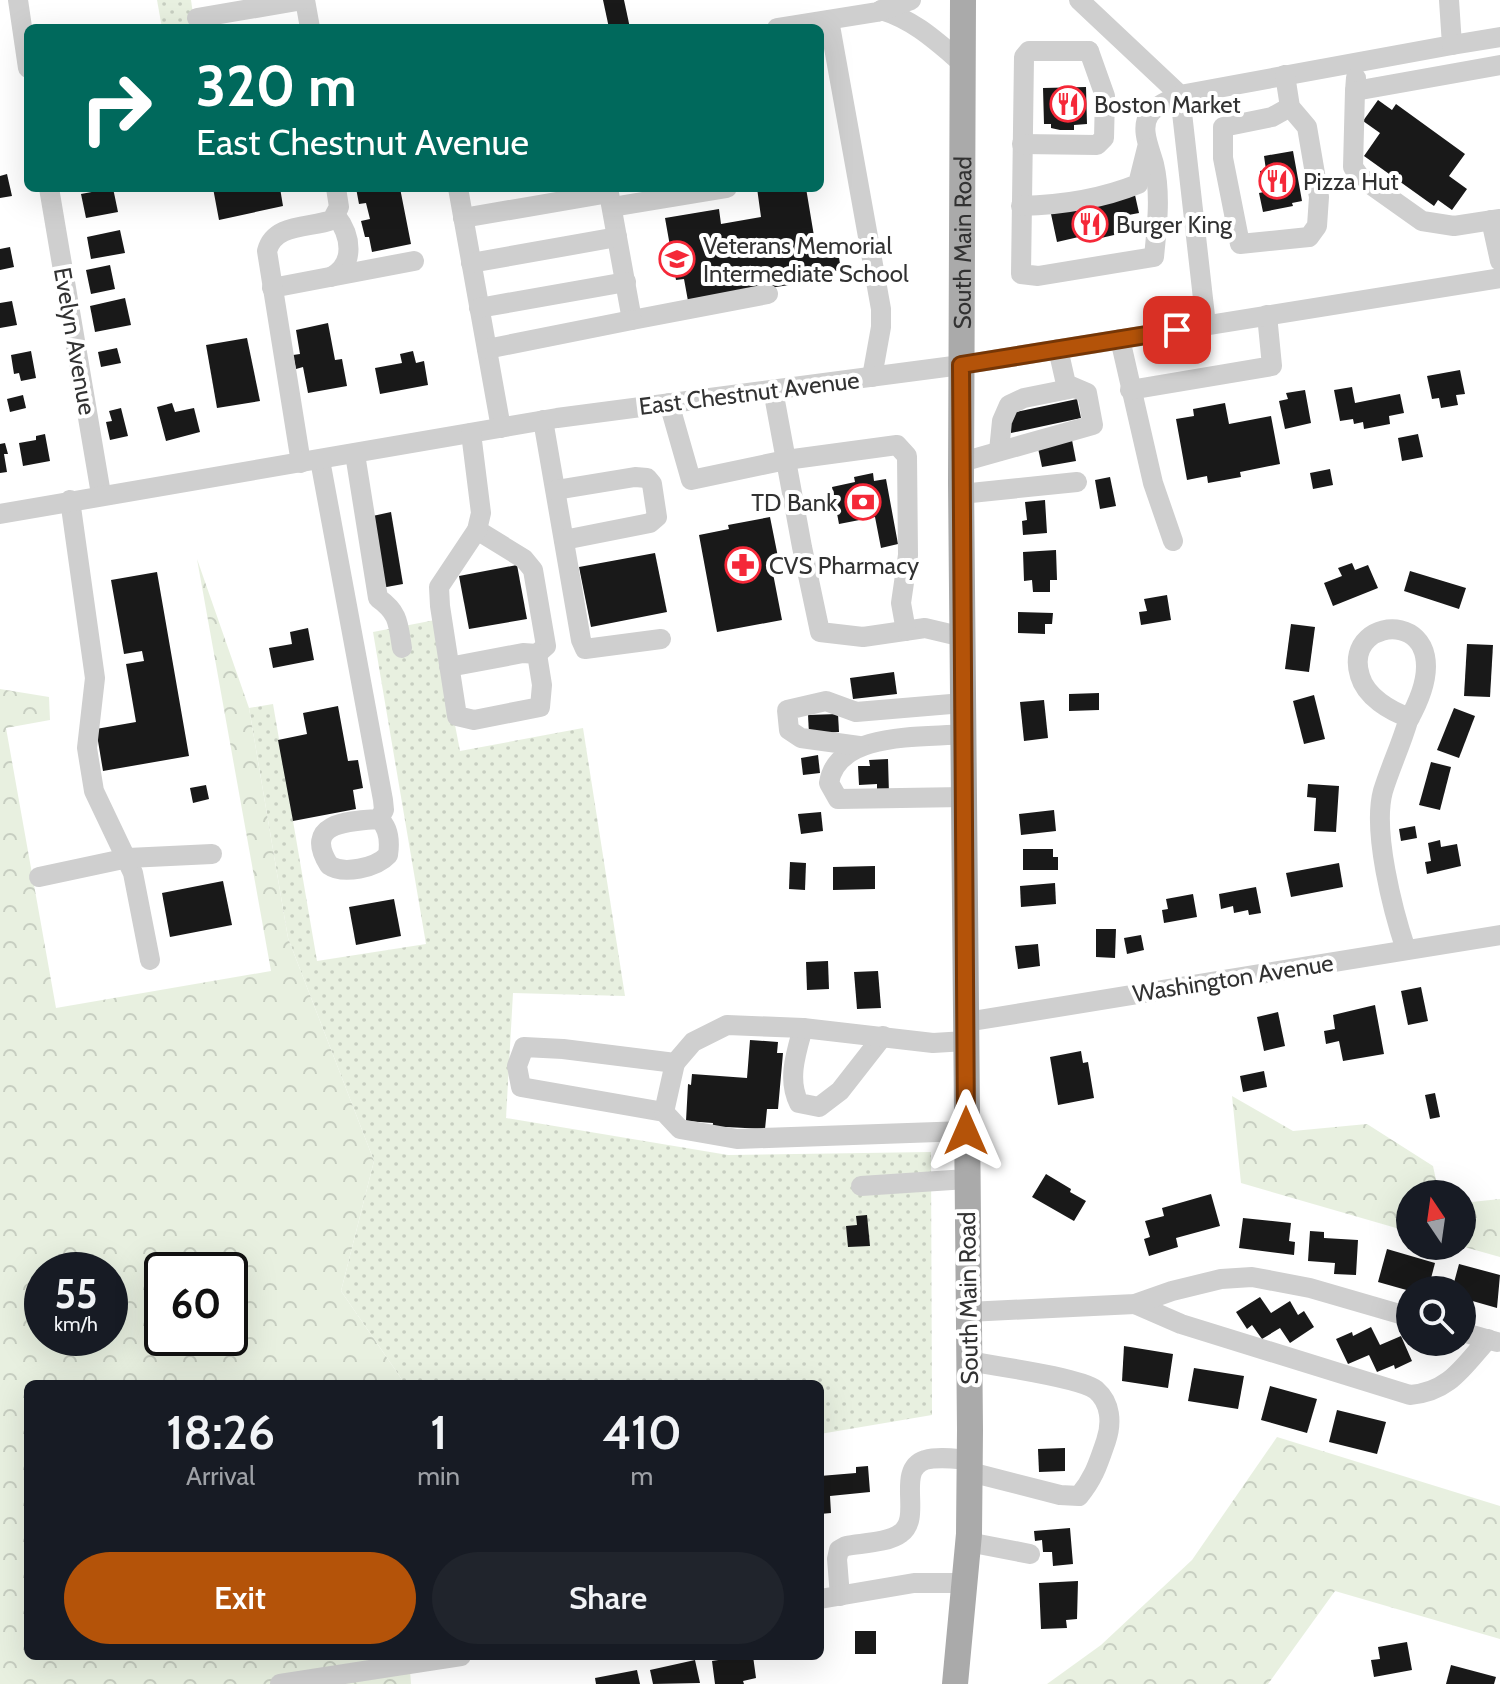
<!DOCTYPE html>
<html lang="en">
<head>
<meta charset="utf-8">
<style>
	body { margin:0; font-family:Cabin,sans-serif; background:#20242c; color:#f1f3f6; height:100vh; display:flex; flex-direction:column; font-size:30px; white-space:nowrap }
	* { box-sizing:border-box; margin:0 }
	p { font-size:26px; color:#9ea1a6 }
	.icon { flex:none; width:44px; height:44px; fill:none; stroke:currentColor; stroke-width:2; stroke-linecap:round; stroke-linejoin:round }
	.map { position:relative; flex:1; overflow:hidden }
	.side { position:absolute; left:24px; top:1380px; width:800px; height:280px; display:flex; flex-direction:column; background:#171b24; border-radius:12px; box-shadow:0 8px 32px #0002 }
	.side>* { flex:none }
	.banner { position:absolute; left:24px; top:24px; width:800px; height:168px; border-radius:12px; box-shadow:0 8px 32px #0002; background:#00695c; color:#fff; overflow:hidden }
	.needle { width:52px; rotate:347deg }
	.fabs { position:absolute; left:1396px; top:1180px; display:grid; gap:16px }
	.fabs a { display:grid; place-items:center; width:80px; height:80px; border-radius:50%; background:#171b24; box-shadow:0 8px 32px #0002; font-size:40px }
	.speed { position:absolute; left:24px; top:1252px; display:flex; gap:16px; font-size:40px; font-weight:700; text-align:center }
	.speed>* { display:grid; place-content:center; width:104px; height:104px; border-radius:50%; background:#171b24; box-shadow:0 8px 32px #0002; line-height:1 }
	.speed small { font-size:20px; font-weight:400 }
	.speed .limit { border:4px solid #111; border-radius:12px; background:#fff; color:#111 }
	.pin { position:absolute; display:grid; place-items:center; width:68px; height:68px; color:#fff; margin:-34px; border-radius:16px; box-shadow:0 4px 12px #0006 }
	.me { position:absolute; width:88px; margin:-44px; rotate:0deg; stroke-linejoin:round; filter:drop-shadow(0 0 6px #0008) }
	.turn { display:flex; align-items:center; gap:28px; height:168px; padding:0 40px; font-size:36px }
	.turn .icon { width:104px; height:104px; stroke-width:2.5 }
	.turn b { display:block; font-size:56px; line-height:68px }
	.eta { display:flex; justify-content:space-evenly; align-items:center; height:136px; text-align:center }
	.eta b { font-size:48px; font-weight:600; line-height:56px }
	.button { display:flex; gap:16px; margin-top:auto; padding:16px 40px }
	.button a { flex:1; height:92px; border-radius:48px; background:#b45309; color:#fff; font-size:32px; font-weight:600; line-height:92px; text-align:center }
	.button a+a { background:#20242c; color:#f1f3f6 }
	.map>svg:first-child { display:block }
	.grass { fill:url(#grass-dots) }
	.forest { fill:url(#forest-crowns); fill-rule:evenodd }
	.building { fill:#191919 }
	.lines { fill:none; stroke-linecap:round; stroke-linejoin:round }
	.minor { stroke:#cfcfcf; stroke-width:20 }
	.major { stroke:#aaa; stroke-width:26 }
	.route-casing { stroke:#753606; stroke-width:20 }
	.route { stroke:#b45309; stroke-width:14 }
	.labels { text-anchor:middle; dominant-baseline:central; stroke-width:8; stroke-linejoin:round; paint-order:stroke }
	.poi-label { font-size:24px; fill:#323232; stroke:#fff; text-anchor:start }
	.street-label { font-size:24px; fill:#323232; stroke:#fff }
</style>
</head>
<body>
<div class="map">
<svg width="1500" height="1684" viewBox="0 0 1500 1684">
	<defs>
		<pattern id="grass-dots" width="8" height="8" patternUnits="userSpaceOnUse" patternTransform="scale(2)"><rect width="8" height="8" fill="#e8f0e0"/><path d="M2 2h.1M6 6h.1" fill="none" stroke="#c7cec1" stroke-width="1.8" stroke-linecap="round"/></pattern>
		<pattern id="forest-crowns" width="20" height="18" patternUnits="userSpaceOnUse" patternTransform="scale(2)"><rect width="20" height="18" fill="#e8f0e0"/><path d="M2 6a3 3 0 1 1 6 0M12 15a3 3 0 1 1 6 0" fill="none" stroke="#c7cec1"/></pattern>
	</defs>
	<rect width="100%" height="100%" fill="#fff"/>
	<!-- grass -->
	<g class="grass">
		<path d="M157,0H191L195,28H162Z"/>
		<path d="M435,620L460,751L583,728L625,996L513,993L506,1118L728,1155L931,1152L932,1415L820,1434V1384H405L341,1291L374,1161L288,938L249,708L273,704L317,961L426,944L373,632Z"/>
	</g>
	<!-- forest -->
	<g class="forest">
		<path d="M197,559L249,708L288,938L374,1161L341,1291L405,1384H28V1656H409L411,1684H0V689L49,697L50,720L6,728L56,1008L271,971ZM42,1270H110V1338H42ZM162,1270H230V1338H162Z"/>
		<path d="M1232,1096L1293,1131L1367,1124L1433,1166L1439,1194H1410V1232L1241,1183Z"/>
		<path d="M1500,1199V1257L1461,1246L1462,1203Z"/>
		<path d="M1277,1437L1500,1506V1639L1335,1591L1268,1684H1047L1101,1645L1192,1560Z"/>
	</g>
	<!-- building -->
	<g class="building">
		<path d="M603,0H624L630,28H609Z"/>
		<path d="M1086,87L1087,124L1074,125V130H1060L1051,128V124H1044L1043,88Z"/>
		<path d="M1378,100L1392,110L1396,104L1465,154L1449,176L1467,189L1452,210L1438,200L1434,206L1364,156L1380,133L1363,121Z"/>
		<path d="M1293,151L1302,201L1292,203L1293,206L1263,212L1259,193L1264,192L1260,171L1266,170L1264,156Z"/>
		<path d="M7,174L12,196L0,198V176Z"/>
		<path d="M113,188L118,212L86,218L81,194Z"/>
		<path d="M213,188H280L283,206L219,220Z"/>
		<path d="M356,188H400L411,244L372,252L369,237H365L361,221L370,219L366,203L359,204Z"/>
		<path d="M757,188H806L815,242L836,239L841,270L826,273L827,279L688,301L684,279L676,280L665,218L719,209L721,224L761,217Z"/>
		<path d="M1135,195L1139,213L1123,216L1127,232L1101,238L1098,223L1081,227L1083,236L1057,242L1051,214Z"/>
		<path d="M120,230L125,253L91,259L87,237Z"/>
		<path d="M10,247L14,267L0,270V249Z"/>
		<path d="M110,265L115,289L91,294L86,270Z"/>
		<path d="M125,298L131,325L95,332L90,306Z"/>
		<path d="M12,301L17,325L0,328V303Z"/>
		<path d="M328,323L335,360L342,359L347,386L308,393L303,367L296,369L293,355L300,354L296,330Z"/>
		<path d="M247,338L260,401L217,408L206,345Z"/>
		<path d="M117,348L121,363L101,367L98,352Z"/>
		<path d="M31,351L36,378L21,381L19,373L14,374L11,355Z"/>
		<path d="M413,351L416,363L424,361L428,385L380,394L375,368L402,363L400,354Z"/>
		<path d="M1460,370L1465,394L1456,395L1458,405L1441,408L1439,398L1432,399L1427,376Z"/>
		<path d="M1352,387L1355,403L1400,394L1404,413L1389,416L1390,424L1364,429L1363,422L1354,424L1353,419L1340,421L1334,390Z"/>
		<path d="M1305,390L1311,423L1285,429L1279,401L1288,399L1286,393Z"/>
		<path d="M23,395L26,408L10,412L7,399Z"/>
		<path d="M1077,399L1081,418L1011,433L1007,414Z"/>
		<path d="M172,403L175,412L194,408L200,432L166,441L157,407Z"/>
		<path d="M1225,403L1229,424L1271,416L1280,464L1240,472L1241,477L1208,483L1207,476L1187,480L1176,419L1194,416L1193,409Z"/>
		<path d="M121,408L128,436L110,440L106,422L112,421L109,411Z"/>
		<path d="M45,434L50,461L23,466L19,443L36,440V436Z"/>
		<path d="M1418,434L1423,457L1402,461L1398,438Z"/>
		<path d="M1072,440L1076,461L1042,467L1038,448Z"/>
		<path d="M5,443L8,454H4L7,472L0,473V444Z"/>
		<path d="M1330,469L1333,485L1313,489L1310,473Z"/>
		<path d="M873,473L874,481L886,479L898,544L881,548L875,517L839,524L832,487L855,482L854,477Z"/>
		<path d="M1110,477L1116,506L1100,509L1095,480Z"/>
		<path d="M1045,500L1047,533L1023,535L1022,521L1027,520L1025,502Z"/>
		<path d="M391,512L403,584L381,588L368,517Z"/>
		<path d="M770,517L778,557L770,558L782,620L717,632L699,535L729,529L728,525Z"/>
		<path d="M1056,550L1057,580H1050V592H1033L1032,580L1024,581L1023,552Z"/>
		<path d="M655,553L667,612L591,627L579,567Z"/>
		<path d="M1352,563L1355,570L1368,565L1378,588L1333,606L1324,583L1342,576L1338,568Z"/>
		<path d="M517,565L527,619L469,629L459,576Z"/>
		<path d="M1410,571L1466,588L1459,609L1404,591Z"/>
		<path d="M157,572L189,756L103,771L96,729L136,722L126,664L144,661L142,651L124,654L111,580Z"/>
		<path d="M1167,595L1171,620L1141,625L1139,612L1147,611L1144,599Z"/>
		<path d="M1018,612L1053,613L1052,624H1045V634L1018,633Z"/>
		<path d="M1291,624L1315,627L1309,672L1285,669Z"/>
		<path d="M308,628L314,660L273,668L269,648L292,644L290,632Z"/>
		<path d="M1467,644L1493,645L1490,697L1464,696Z"/>
		<path d="M894,672L897,694L853,699L850,678Z"/>
		<path d="M1099,693V710L1069,711V694Z"/>
		<path d="M1314,695L1325,739L1304,744L1293,701Z"/>
		<path d="M1044,700L1048,738L1024,741L1020,702Z"/>
		<path d="M338,706L348,761L358,760L363,788L353,790L356,809L293,821L278,740L307,734L303,713Z"/>
		<path d="M1454,708L1475,716L1459,758L1437,750Z"/>
		<path d="M838,714L839,732L809,734L808,715Z"/>
		<path d="M818,755L820,773L803,775L801,758Z"/>
		<path d="M888,759L889,794L877,795V784L859,785L858,766H870L869,760Z"/>
		<path d="M1431,762L1451,767L1440,810L1419,805Z"/>
		<path d="M1308,784L1339,786L1336,832L1314,831L1316,798L1307,797Z"/>
		<path d="M206,785L209,799L193,803L190,788Z"/>
		<path d="M1054,810L1056,831L1021,835L1019,814Z"/>
		<path d="M821,812L823,831L801,834L798,814Z"/>
		<path d="M1415,826L1417,838L1401,841L1399,829Z"/>
		<path d="M1440,840L1441,847L1457,844L1461,866L1427,874L1425,862L1431,861L1428,843Z"/>
		<path d="M1023,849H1053V857H1058V870H1023Z"/>
		<path d="M790,862L806,863L805,890L789,889Z"/>
		<path d="M1339,863L1343,887L1291,897L1286,873Z"/>
		<path d="M875,866V889L833,890V867Z"/>
		<path d="M223,881L232,925L170,937L162,893Z"/>
		<path d="M1055,883L1056,904L1021,907L1020,886Z"/>
		<path d="M1256,887L1261,913L1249,915L1248,910L1234,913L1233,906L1221,909L1219,894Z"/>
		<path d="M1193,894L1197,917L1164,923L1162,910L1168,909L1166,899Z"/>
		<path d="M394,899L401,936L356,945L349,907Z"/>
		<path d="M1096,929H1116L1115,958L1096,957Z"/>
		<path d="M1141,935L1144,950L1127,954L1124,938Z"/>
		<path d="M1038,944L1040,966L1018,969L1015,946Z"/>
		<path d="M828,961L829,989L807,990L806,962Z"/>
		<path d="M878,971L881,1008L857,1009L854,972Z"/>
		<path d="M1421,987L1428,1021L1408,1025L1401,991Z"/>
		<path d="M1375,1005L1384,1054L1343,1061L1339,1041L1326,1044L1324,1031L1335,1029L1333,1015Z"/>
		<path d="M1278,1012L1285,1046L1264,1051L1257,1017Z"/>
		<path d="M750,1040L778,1042L777,1053H783L778,1109H767L765,1129L726,1127V1135L712,1134L713,1123L686,1121L688,1084L691,1085L692,1074L747,1078Z"/>
		<path d="M1081,1051L1083,1063L1088,1062L1094,1098L1058,1105L1050,1057Z"/>
		<path d="M1264,1071L1267,1087L1243,1092L1240,1076Z"/>
		<path d="M1435,1093L1440,1117L1430,1119L1425,1095Z"/>
		<path d="M1046,1174L1071,1189L1070,1192L1086,1201L1074,1221L1032,1197Z"/>
		<path d="M1211,1194L1220,1226L1176,1238L1178,1247L1149,1256L1144,1239L1150,1237L1145,1221L1164,1216L1162,1208Z"/>
		<path d="M867,1215L870,1246L848,1247L846,1226L857,1225L856,1216Z"/>
		<path d="M1243,1218L1291,1223L1289,1241L1295,1242L1294,1255L1239,1248Z"/>
		<path d="M1310,1231L1324,1232V1238L1358,1240L1356,1275L1334,1274L1335,1263L1308,1261Z"/>
		<path d="M1387,1249L1435,1263L1428,1290L1410,1291L1378,1282Z"/>
		<path d="M1459,1264L1500,1275L1497,1308L1462,1298V1290H1452Z"/>
		<path d="M1260,1297L1271,1313L1290,1301L1298,1315L1304,1311L1314,1327L1290,1343L1280,1328L1262,1339L1252,1325L1247,1329L1236,1312Z"/>
		<path d="M1371,1327L1380,1345L1401,1336L1412,1361L1395,1369L1394,1365L1377,1372L1369,1355L1348,1364L1336,1339L1352,1332L1353,1336Z"/>
		<path d="M1124,1346L1173,1354L1168,1388L1122,1381Z"/>
		<path d="M1194,1368L1244,1376L1238,1409L1188,1401Z"/>
		<path d="M1270,1386L1317,1399L1307,1433L1261,1420Z"/>
		<path d="M1337,1410L1386,1422L1377,1454L1329,1442Z"/>
		<path d="M1065,1448V1471L1039,1472L1038,1449Z"/>
		<path d="M868,1466L870,1492L830,1496L831,1513L820,1514V1476L856,1473V1467Z"/>
		<path d="M1070,1528L1073,1564L1053,1566L1052,1552H1043L1042,1540L1035,1541L1034,1531Z"/>
		<path d="M1078,1581L1077,1619L1066,1620L1067,1628L1041,1629L1039,1583Z"/>
		<rect x="855" y="1631" width="21" height="23"/>
		<path d="M1407,1642L1412,1670L1374,1677L1371,1660L1380,1659L1378,1647Z"/>
		<path d="M744,1656H753L756,1678L743,1681L744,1684H715L712,1661Z"/>
		<path d="M695,1660L700,1683L653,1684L650,1670Z"/>
		<path d="M1451,1665L1496,1677L1494,1684H1446Z"/>
		<path d="M637,1670L640,1684H596L595,1678Z"/>
	</g>
	<g class="lines">
		<!-- minor -->
		<g class="minor">
			<path d="M18,0L28,68"/>
			<path d="M305,0L310,28"/>
			<path d="M1079,0L1180,95L1452,45L1449,0"/>
			<path d="M881,10C914,20 936,41 962,63"/>
			<path d="M197,18L303,0"/>
			<path d="M829,20L881,309V327L872,377"/>
			<path d="M777,28L877,12L911,0"/>
			<path d="M1452,45L1500,37"/>
			<path d="M1089,51H1029L1024,57L1021,274L1038,276L1154,257C1157,226 1161,194 1154,164C1150,149 1140,129 1149,115C1156,105 1170,100 1180,95L1206,325"/>
			<path d="M1285,75L1290,107L1307,127L1319,197L1317,226L1309,237L1240,244L1223,158V127L1272,117L1290,107"/>
			<path d="M1356,78L1355,91L1500,65"/>
			<path d="M1355,91L1353,167L1360,177L1422,221L1454,226L1500,219"/>
			<path d="M1022,144L1097,145L1104,138L1105,96L1089,51"/>
			<path d="M49,188L101,494"/>
			<path d="M458,188L501,428"/>
			<path d="M608,188L632,320L768,294"/>
			<path d="M1021,206C1061,205 1101,199 1138,184L1147,148"/>
			<path d="M612,207L727,188"/>
			<path d="M463,218L609,193"/>
			<path d="M1491,220L1500,261"/>
			<path d="M471,263L617,237"/>
			<path d="M331,277C356,264 351,235 336,216"/>
			<path d="M272,288L414,261"/>
			<path d="M479,308L626,282"/>
			<path d="M1120,339L1153,483L1173,541"/>
			<path d="M487,349L632,320"/>
			<path d="M773,390L802,547L820,632L863,637L925,628L963,637"/>
			<path d="M1130,390L1272,366L1267,315"/>
			<path d="M669,403L691,480L786,460L897,445L907,456L908,555L901,603L906,631"/>
			<path d="M543,420L581,640L585,649L661,639"/>
			<path d="M999,451L1002,421L1009,405L1024,398L1074,388"/>
			<path d="M355,454L378,598C399,613 398,623 402,648"/>
			<path d="M320,460L383,800L384,810L379,819C389,828 390,842 388,855C376,868 343,875 329,865C302,822 350,821 379,819"/>
			<path d="M962,462L1093,425L1087,393L1066,384L1058,349"/>
			<path d="M301,463L267,251C274,223 310,228 332,220L339,207L336,188"/>
			<path d="M556,490L635,477L647,478L652,484L657,517L650,523L564,540"/>
			<path d="M961,494L1077,482"/>
			<path d="M70,500L95,678L87,748L94,791L133,873L150,960"/>
			<path d="M0,514L557,418L961,365L1500,278"/>
			<path d="M477,530L524,559L533,570L546,646L537,654"/>
			<path d="M449,667L523,653L537,654L542,685L540,707L474,720L457,716L440,606L439,587L477,530L481,513L471,433"/>
			<path d="M964,734C922,738 837,731 829,783L838,799L964,797"/>
			<path d="M859,746L801,738L789,730L787,710L826,701L856,712L963,703"/>
			<path d="M39,877L128,858L212,854"/>
			<path d="M1406,950C1393,911 1372,831 1383,791C1390,768 1401,745 1408,721C1473,606 1339,609 1360,676C1366,697 1390,711 1410,718"/>
			<path d="M966,1022L1500,935"/>
			<path d="M803,1028C796,1053 787,1080 799,1103L819,1107L840,1091L883,1036"/>
			<path d="M966,1041L933,1043L803,1028L727,1025L693,1042L675,1063L563,1049L524,1047L517,1066L521,1087L664,1112L680,1129L737,1139L966,1131"/>
			<path d="M664,1112L675,1063"/>
			<path d="M861,1186L967,1179"/>
			<path d="M1135,1304L1181,1324L1410,1395C1449,1392 1463,1367 1488,1339"/>
			<path d="M968,1312L1135,1304L1172,1291L1221,1279L1252,1277L1310,1288L1410,1317"/>
			<path d="M1462,1332L1497,1342"/>
			<path d="M969,1361C994,1366 1079,1377 1096,1390C1111,1403 1112,1423 1106,1441C1098,1464 1094,1478 1079,1496L1060,1495L970,1472"/>
			<path d="M968,1542L1030,1554"/>
			<path d="M840,1596L837,1559L839,1550L846,1546C862,1543 888,1543 901,1533C923,1517 895,1470 925,1460C939,1456 956,1459 970,1460"/>
			<path d="M820,1599L914,1583H965"/>
			<path d="M280,1684L461,1656"/>
		</g>
		<!-- major -->
		<path class="major" id="s1" d="M955,1684L969,1534L970,1430L961,483L963,0"/>
	</g>
	<g class="lines">
		<defs>
			<path id="route" d="M966,1131L961,365L1177,330"/>
		</defs>
		<!-- route casing -->
		<use href="#route" class="route-casing"/>
		<!-- route -->
		<use href="#route" class="route"/>
	</g>
	<!-- icons -->
	<defs>
		<symbol id="restaurant-ring" viewBox="-11 -11 22 22"><circle r="9.5" fill="#fff" stroke="#f52838" stroke-width="1.5"/><path d="M-5-6h1v4h1v-4h1v4h1v-4h1v5L-1.5 .5V6h-2V.5L-5-1ZM5-6V6H3V1.5H1.5Q1.5-4 5-6Z" fill="#f52838"/></symbol>
		<symbol id="school-ring" viewBox="-11 -11 22 22"><circle r="9.5" fill="#fff" stroke="#f52838" stroke-width="1.5"/><path d="M0-5L7-2L0 1L-7-2ZM-4 1L0 2.5L4 1V4Q0 6-4 4Z" fill="#f52838"/></symbol>
		<symbol id="bank-ring" viewBox="-11 -11 22 22"><circle r="9.5" fill="#fff" stroke="#f52838" stroke-width="1.5"/><path d="M-6-4H6V4H-6ZM0-2.3a2.3 2.3 0 1 0 0 4.6a2.3 2.3 0 1 0 0-4.6Z" fill="#f52838"/></symbol>
		<symbol id="pharmacy-ring" viewBox="-11 -11 22 22"><circle r="9.5" fill="#fff" stroke="#f52838" stroke-width="1.5"/><path d="M-2-6h4v4h4v4h-4v4h-4v-4h-4v-4h4Z" fill="#f52838"/></symbol>
	</defs>
	<g fill-rule="evenodd">
		<use href="#restaurant-ring" x="1048" y="84" width="40" height="40"/>
		<use href="#restaurant-ring" x="1257" y="161" width="40" height="40"/>
		<use href="#restaurant-ring" x="1070" y="204" width="40" height="40"/>
		<use href="#school-ring" x="657" y="239" width="40" height="40"/>
		<use href="#bank-ring" x="843" y="482" width="40" height="40"/>
		<use href="#pharmacy-ring" x="723" y="545" width="40" height="40"/>
	</g>
	<g class="labels">
		<!-- poi labels -->
		<g class="poi-label">
			<text x="1094" y="104">Boston Market</text>
			<text x="1303" y="181">Pizza Hut</text>
			<text x="1116" y="224">Burger King</text>
			<text x="703" y="245">Veterans Memorial<tspan x="703" dy="28">Intermediate School</tspan></text>
			<text x="837" y="502" text-anchor="end">TD Bank</text>
			<text x="769" y="565">CVS Pharmacy</text>
		</g>
		<!-- street labels -->
		<g class="street-label">
			<text stroke="none"><textPath href="#s1" startOffset="1442">South Main Road</textPath></text>
			<text transform="translate(75 341) rotate(80)">Evelyn Avenue</text>
			<text transform="translate(749 393) rotate(-7)">East Chestnut Avenue</text>
			<text transform="translate(1233 978) rotate(-9)">Washington Avenue</text>
			<text transform="translate(968 1298) rotate(-91)">South Main Road</text>
		</g>
	</g>
</svg>
<div class="fabs">
<a><svg class="needle" viewBox="-14 -14 28 28"><path d="M0-13l5 13h-10z" fill="#e53935"/><path d="M0 13l5-13h-10z" fill="#9ea1a6"/></svg></a>
<a><svg class="icon" aria-label="search" viewBox="0 0 24 24"><circle cx="10" cy="10" r="6"/><path d="M15 15l6 6"/></svg></a>
</div>
<div class="speed"><div>55<small>km/h</small></div><div class="limit">60</div></div>
<div class="pin" style="left:1177px;top:330px;background:#d93025"><svg class="icon" aria-label="arrive" viewBox="0 0 24 24"><path d="M6 21V4h12l-3 4 3 4H6"/></svg></div>
<svg class="me" style="left:966px;top:1131px" viewBox="-20 -20 40 40"><path d="M0-17L14 15 0 8-14 15z" fill="#b45309" stroke="#fff" stroke-width="4"/></svg>
<div class="banner">
<div class="turn"><svg class="icon" aria-label="right" viewBox="0 0 24 24"><path d="M7 20v-9h11M14 6l5 5-5 5"/></svg><div><b>320 m</b>East Chestnut Avenue</div></div>
</div>
<section class="side">
<div class="eta">
<div><b>18:26</b><p>Arrival</p></div>
<div><b>1</b><p>min</p></div>
<div><b>410</b><p>m</p></div>
</div>
<div class="button"><a>Exit</a><a>Share</a></div>
</section>
</div>
</body>
</html>
